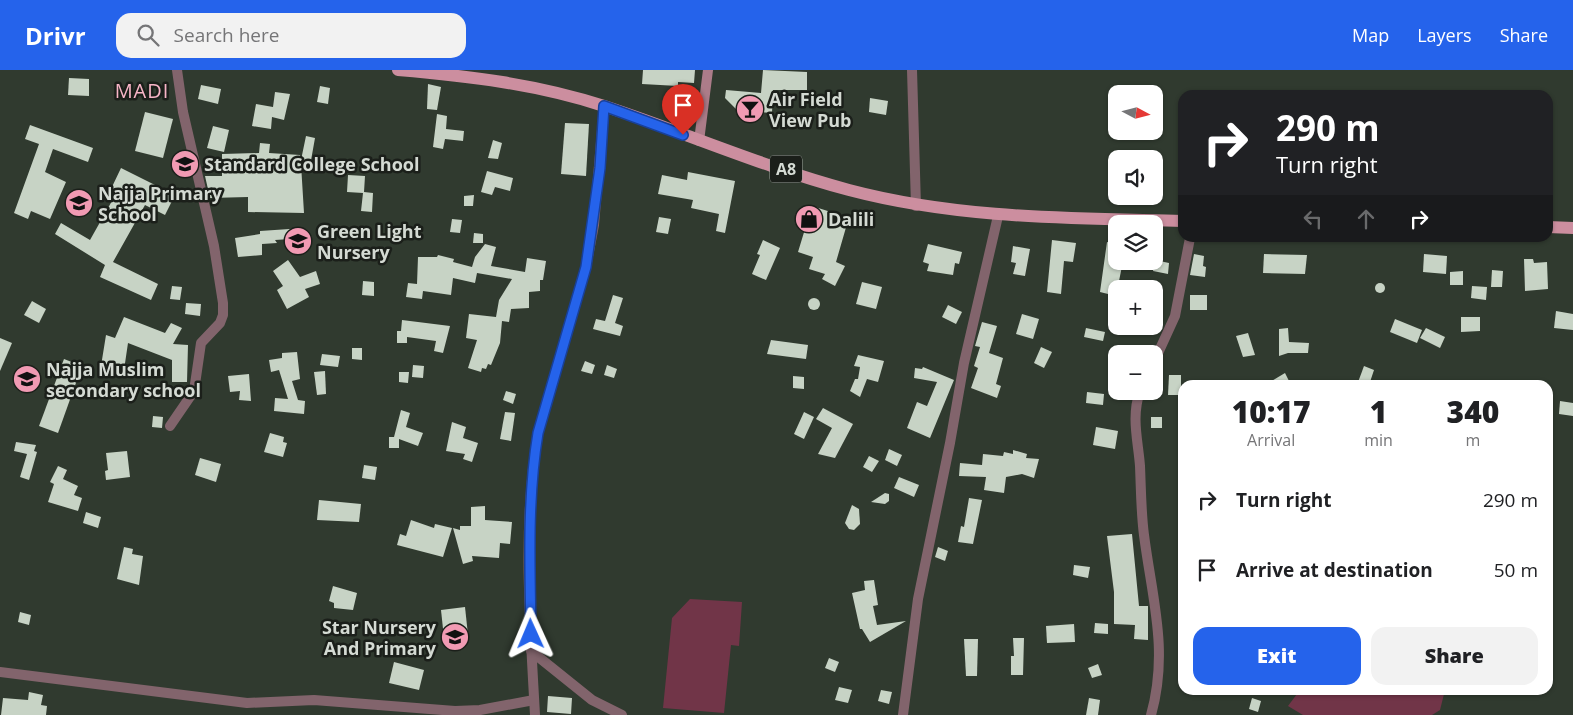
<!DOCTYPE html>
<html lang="en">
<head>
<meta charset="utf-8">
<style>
	body { margin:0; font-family:"Open Sans",sans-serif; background:#f2f2f2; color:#202124; height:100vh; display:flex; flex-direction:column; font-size:19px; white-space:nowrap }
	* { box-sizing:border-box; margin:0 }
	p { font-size:16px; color:#757577 }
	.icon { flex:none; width:28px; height:28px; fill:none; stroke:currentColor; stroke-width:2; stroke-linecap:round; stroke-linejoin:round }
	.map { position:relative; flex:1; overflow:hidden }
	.details { position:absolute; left:1178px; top:310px; width:375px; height:315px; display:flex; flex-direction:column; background:#fff; border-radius:15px; box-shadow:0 1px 4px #0004 }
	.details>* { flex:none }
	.top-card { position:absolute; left:1178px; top:20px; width:375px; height:152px; border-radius:15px; box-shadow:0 1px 4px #0004; background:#202124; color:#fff; overflow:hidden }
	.needle { width:32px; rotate:97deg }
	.buttons { position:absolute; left:1108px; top:15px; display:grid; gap:10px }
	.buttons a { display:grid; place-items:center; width:55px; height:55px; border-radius:10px; background:#fff; box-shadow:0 1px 4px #0004; font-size:25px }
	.pin { position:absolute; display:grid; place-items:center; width:42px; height:42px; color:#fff; margin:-51px -21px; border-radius:50% 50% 50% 0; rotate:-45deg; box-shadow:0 0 5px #0007 }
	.pin .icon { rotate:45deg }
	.me { position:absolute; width:55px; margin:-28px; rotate:359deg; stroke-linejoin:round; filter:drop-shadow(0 0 4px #0008) }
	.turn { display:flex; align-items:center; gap:18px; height:105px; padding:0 15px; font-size:22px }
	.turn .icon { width:65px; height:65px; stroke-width:2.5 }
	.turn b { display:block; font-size:35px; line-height:42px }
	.lanes { display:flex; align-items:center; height:48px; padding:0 15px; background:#0003; justify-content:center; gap:25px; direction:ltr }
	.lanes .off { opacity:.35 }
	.eta { display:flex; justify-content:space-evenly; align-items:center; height:85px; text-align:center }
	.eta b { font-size:30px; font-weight:800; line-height:35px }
	.cta { display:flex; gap:10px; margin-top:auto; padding:10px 15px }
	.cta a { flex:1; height:58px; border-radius:15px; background:#2563eb; color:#fff; font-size:20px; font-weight:800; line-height:58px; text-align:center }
	.cta a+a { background:#f2f2f2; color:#202124 }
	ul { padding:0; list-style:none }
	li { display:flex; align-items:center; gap:15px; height:70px; padding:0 15px }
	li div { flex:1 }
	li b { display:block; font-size:19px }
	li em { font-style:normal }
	header { display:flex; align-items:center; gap:30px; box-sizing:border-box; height:70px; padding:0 25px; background:#2563eb; color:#fff }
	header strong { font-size:24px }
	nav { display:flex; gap:28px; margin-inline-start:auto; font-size:18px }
	.search { width:350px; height:45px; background:#f2f2f2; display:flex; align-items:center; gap:12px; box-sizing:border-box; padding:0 18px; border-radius:15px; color:#757577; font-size:19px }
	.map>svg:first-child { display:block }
	.green { fill:#713548 }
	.building { fill:#c7d3c5 }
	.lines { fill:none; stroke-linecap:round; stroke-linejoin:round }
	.street { stroke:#82646c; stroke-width:10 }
	.secondary { stroke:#ac7c89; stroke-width:10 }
	.primary { stroke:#cc8e9f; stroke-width:12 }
	.route-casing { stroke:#184099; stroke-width:12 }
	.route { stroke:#2563eb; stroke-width:9 }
	.labels { text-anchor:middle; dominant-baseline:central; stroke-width:5; stroke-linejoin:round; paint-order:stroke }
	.shield { fill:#1b1f1a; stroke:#9ca29c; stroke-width:1 }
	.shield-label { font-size:16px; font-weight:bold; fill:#d4dad3 }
	.poi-label { font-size:18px; font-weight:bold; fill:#d4dad3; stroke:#1b1f1a; text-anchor:start }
	.quarter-label { font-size:20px; letter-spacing:1px; fill:#f8b5c7; stroke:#1b1f1a }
</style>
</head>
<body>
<header>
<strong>Drivr</strong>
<div class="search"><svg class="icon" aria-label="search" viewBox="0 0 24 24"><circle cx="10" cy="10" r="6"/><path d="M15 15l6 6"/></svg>Search here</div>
<nav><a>Map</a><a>Layers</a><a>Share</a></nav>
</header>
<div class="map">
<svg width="1573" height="645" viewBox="0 0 1573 645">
	<rect width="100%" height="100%" fill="#303a2f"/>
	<!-- green -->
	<g class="green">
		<path d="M690,529L742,532L739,576L731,575L724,643L663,638L672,548Z"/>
		<path d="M1300,620H1445L1440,640L1432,645H1303L1288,636Z"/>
	</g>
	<!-- building -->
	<g class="building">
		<path d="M643,0H695L694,13L678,12V16L642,14Z"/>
		<path d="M763,0L807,2V20H773L772,43L737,40L725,28L726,20L761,23Z"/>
		<path d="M69,8L89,9V26L68,25Z"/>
		<path d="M428,14L441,17L437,40L427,39Z"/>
		<path d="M201,15L221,19L218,34L198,29Z"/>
		<path d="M320,16L330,18L328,34L317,32Z"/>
		<path d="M275,22L290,24L284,50L272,47L271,59L252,56L256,34L273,37Z"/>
		<path d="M870,28L888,31L886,45L869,42Z"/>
		<path d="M145,42L173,49L163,88L135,81Z"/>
		<path d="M437,44L447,46L446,59L464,61L463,71L445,69L443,79L433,77Z"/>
		<path d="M565,53L589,54L586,106L561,104Z"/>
		<path d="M30,55L93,78L88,92L53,79L45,102L66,112L50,149L31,141L28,149L14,143L39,74L25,69Z"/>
		<path d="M213,56L229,60L224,82L207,78Z"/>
		<path d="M306,66L315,68L310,96L301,94L304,143L248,142V127L210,128L205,106H222V84L259,83L260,73L270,74L269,83L300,85L301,90Z"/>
		<path d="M493,70L502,73L498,89L488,88Z"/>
		<path d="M121,98L175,125L165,145L145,135L113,192L158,214L151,230L100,207L105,195L55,164L61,153L90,170L117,122L111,119Z"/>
		<path d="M487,101L513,108L510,121L495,117L492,125L481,122Z"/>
		<path d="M688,102L735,111L725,163L716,161L719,144L691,138L693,130L658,124L662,105L687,110Z"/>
		<path d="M348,105L365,106L364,122L373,123L372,142L361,141L363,123L347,122Z"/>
		<path d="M474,125L473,136H464V126Z"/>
		<path d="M812,136L834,143L832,150L847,154L836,192L845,196L835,216L822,209L825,204L809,199L813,187L798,182Z"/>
		<path d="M659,147L671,149L668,164L656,162Z"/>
		<path d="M452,149L462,150L460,163L450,162Z"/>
		<path d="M304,158L305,168L275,170L277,173L262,174V185L238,187L235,168L260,164V161Z"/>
		<path d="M474,163L483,164V173H473Z"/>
		<path d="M763,170L780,178L766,210L752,204L760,185L757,184Z"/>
		<path d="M1052,170L1076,173L1073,192L1064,191L1061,224L1047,222Z"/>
		<path d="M1107,172L1116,174V191H1123L1116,226L1100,222Z"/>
		<path d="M485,174L496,177L491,196L525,202L527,188L546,191L543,210H540V221L529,222V238L511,239L509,252L502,251L500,273L491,295L488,294L486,299L482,298L481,302L468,298L477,270L466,268L469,244L496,247L499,230L512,209L477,203L475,213L453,208L451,225L423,221L422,229L406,227L408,213L417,214L418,187H437L438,185L454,189L453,192L472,197L475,187Z"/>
		<path d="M928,174L962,182L959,194L955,193L953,205L927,201L929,194L923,192Z"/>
		<path d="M1013,176L1030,179L1025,206L1013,204L1016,193L1011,192Z"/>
		<path d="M1194,184L1204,186L1203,196L1206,197L1205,207L1190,205Z"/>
		<path d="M1264,184L1307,185L1305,204L1263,203Z"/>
		<path d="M1424,184L1447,186L1446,204L1423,202Z"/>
		<path d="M1524,189H1533L1534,193L1547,192L1548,219L1525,221Z"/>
		<path d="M288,190L300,207L316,201L320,214L305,219L309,227L287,239L277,220L283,216L273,201Z"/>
		<path d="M1155,190L1169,193L1168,204L1153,201Z"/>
		<path d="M1492,200L1503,201L1502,217H1491Z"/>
		<path d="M1463,201V215H1450V202Z"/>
		<path d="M363,211L374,212V226L362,225Z"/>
		<path d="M862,212L882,217L876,239L856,234Z"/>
		<circle cx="1380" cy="218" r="5"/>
		<path d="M172,216L182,217L180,230L170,229Z"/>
		<path d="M1472,216L1487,217L1486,230L1471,228Z"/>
		<path d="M613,225L623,228L615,253L623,256L620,266L593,259L596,249L605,251Z"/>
		<rect x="1190" y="225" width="17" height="15"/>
		<circle cx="814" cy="234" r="6"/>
		<path d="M32,231L46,239L39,253L24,245Z"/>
		<path d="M186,233L201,234L200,246L185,244Z"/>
		<path d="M948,235L962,242L956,254L942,247Z"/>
		<path d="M1556,241L1573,244V260L1554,258Z"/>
		<path d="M1022,244L1039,249L1033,269L1016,264Z"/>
		<path d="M124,247L165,263L171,253L182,258L173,274L188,275L187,312H172V290L128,273L124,300L101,296L106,265L115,268Z"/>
		<path d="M1461,247H1480V261L1461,262Z"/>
		<path d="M1395,249L1422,260L1417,273L1390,262Z"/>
		<path d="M402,250L450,256L443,283L434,281L436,271L407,267V273H397V261H401Z"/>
		<path d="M982,252L997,256L989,283L1003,288L996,314L1001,316L997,328L971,318L978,298L974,296L980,277L975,276Z"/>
		<path d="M1086,258L1105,262L1103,271L1084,267Z"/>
		<path d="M1288,258L1289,272L1309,273L1308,283H1288L1279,286V259Z"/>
		<path d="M1426,258L1445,267L1440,278L1420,268Z"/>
		<path d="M1248,263L1255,285L1243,287L1236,266Z"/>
		<path d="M0,268L12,273L0,301Z"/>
		<path d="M771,270L808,275L806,289L767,284Z"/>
		<path d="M1041,277L1052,282L1044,298L1034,293Z"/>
		<path d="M352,278H362V290L352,289Z"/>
		<path d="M297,282L300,309L292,311L298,330L305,331L304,344L274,341L275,328L288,329L279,300L271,302L269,290L282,288V283Z"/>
		<path d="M322,284L340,286L338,297L320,295Z"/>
		<path d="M858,285L884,291L878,312L867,309L860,327L850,321L855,309H858L860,297L854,296Z"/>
		<path d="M64,289L82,296L58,363L39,356Z"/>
		<path d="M585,291L595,295L592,304L581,301Z"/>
		<path d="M413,295L424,296L423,308L412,307Z"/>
		<path d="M607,295L617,299L614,308L604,305Z"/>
		<path d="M1364,296L1374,300L1369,315H1357Z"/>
		<path d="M923,297L954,310L930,368L907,358L917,332L927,336L937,312L914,308L915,298L922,299Z"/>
		<path d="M325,301L326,324L317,325L314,302Z"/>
		<path d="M399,302H409L408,313L399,312Z"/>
		<path d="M1285,303L1291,315H1265Z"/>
		<path d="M249,304L251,331L239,330L240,321L230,322L228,306Z"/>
		<path d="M1169,305H1181V325H1168Z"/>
		<path d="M793,306L804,307V319L793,318Z"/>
		<path d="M506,321L516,324L513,334L503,330Z"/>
		<path d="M1087,322L1104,324L1103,335L1086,333Z"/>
		<path d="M1560,331L1573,333V346L1559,344Z"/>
		<path d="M823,338L853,354L835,388L818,384L832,358L816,349Z"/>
		<path d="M401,340L410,343L406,357L423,363L418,376L399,369V378H389V367H394Z"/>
		<path d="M505,342L515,343L511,371L500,369Z"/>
		<path d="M804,342L814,347L804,369L794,364Z"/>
		<path d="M153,346L163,347L162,358L152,357Z"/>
		<rect x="1151" y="347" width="11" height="11"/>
		<path d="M452,352L466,357L463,368L478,373L472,392L463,389L465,384L446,381Z"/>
		<path d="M1096,357L1118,361L1115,379L1093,375Z"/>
		<path d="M270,363L284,367L283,372L287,373L283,387L264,382Z"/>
		<path d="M16,372L36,375L34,381L37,382L29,410L20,407L27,384L14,381Z"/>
		<path d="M889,379L902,385L897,396L885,390Z"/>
		<path d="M1013,380L1027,384L1026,388L1039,389L1034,408L1022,404L1006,407L1004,423L984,420L986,407L959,406L960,393L982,395L983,384L1003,386L1004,382L1013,384Z"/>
		<path d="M127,381L130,407L106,410L105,401L108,400L106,383Z"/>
		<path d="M869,386L879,391L872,402L863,397Z"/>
		<path d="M200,388L221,394L216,412L195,405Z"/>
		<path d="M364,395L377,397L375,410L362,408Z"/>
		<path d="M58,396L67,400L63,409L78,416L74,425L82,428L78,441L48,432L54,414L50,412Z"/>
		<path d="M899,407L919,415L914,427L894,418Z"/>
		<path d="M885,423L889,424V431L885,434L871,432Z"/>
		<path d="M969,428L982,430L973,474L958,472L961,456L964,457Z"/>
		<path d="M319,430L361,434L359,452L317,450Z"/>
		<path d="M852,435L859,439L860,454L854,460L849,459L845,453Z"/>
		<path d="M485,436V450L512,452L510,474L500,473L499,488L472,486L473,491L463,494L453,458L460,460V456H471V437Z"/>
		<path d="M86,442L101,447L98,458L83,453Z"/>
		<path d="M411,450L434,458L435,454L452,458L443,487L397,475L400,464L406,466Z"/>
		<path d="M1132,464L1139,536H1148V570L1134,569L1135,555L1114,554V522L1107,466Z"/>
		<path d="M124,477L133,479L132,484L143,486L139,515L117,509Z"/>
		<path d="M938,477L948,481L945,491L935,487Z"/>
		<path d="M1074,495L1090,497L1088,508L1073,505Z"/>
		<path d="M874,510L878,535L873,536L877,555L906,551L870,572L862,559H860L852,523L865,520L864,511Z"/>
		<path d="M333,516L357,523L353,540L334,538V533L329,531Z"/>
		<path d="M465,537L468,565L444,568L441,540Z"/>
		<path d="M20,542L31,545L29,555L18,552Z"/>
		<path d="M1095,553L1108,554V564L1094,563Z"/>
		<path d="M1074,554L1075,572L1047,573L1046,556Z"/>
		<path d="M1013,568H1024L1023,605H1011V586H1014Z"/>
		<path d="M964,569H978L977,606H966Z"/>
		<path d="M829,588L839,592L835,602L825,598Z"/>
		<path d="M394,592L424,600L419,620L389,613Z"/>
		<path d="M1098,594L1102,605L1092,608L1088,598Z"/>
		<path d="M839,617L852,620L848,633L835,630Z"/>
		<path d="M881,620L892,622L889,634L878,631Z"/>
		<path d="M29,622L43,625L41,635L47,636L46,645H1L3,628L28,630Z"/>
		<path d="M548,626L572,628L571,644L547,642Z"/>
		<path d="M1089,628L1100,630L1098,645H1086Z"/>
		<path d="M1252,628L1261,631L1258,642L1249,639Z"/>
	</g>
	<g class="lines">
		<!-- street -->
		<g class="street">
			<path d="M912,0L916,136"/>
			<path d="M1154,292L1175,246L1190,168"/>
			<path d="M1140,321C1131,347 1138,370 1140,396C1141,419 1141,442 1144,465C1152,528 1169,581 1151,645"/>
			<path d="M170,356L194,321L201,273L220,253L223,245V233L214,176L183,42L177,0"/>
			<path d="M531,581L592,630L622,645"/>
			<path d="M0,602L247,633L314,630L455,641L480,640L534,630"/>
			<path d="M535,645C530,552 522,455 538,363L586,197L594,155L604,36"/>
			<path d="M903,645L918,529L950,373L964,293L998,146"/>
		</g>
		<!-- secondary -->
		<path class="secondary" d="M699,71L708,0"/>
		<!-- primary -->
		<g class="primary">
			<path d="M398,0C468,6 537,14 604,36C686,63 766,98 849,120C959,149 1070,148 1182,151"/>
			<path d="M1548,157L1573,158"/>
		</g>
	</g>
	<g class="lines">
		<defs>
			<path id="route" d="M531,564C530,497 527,429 538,363L586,197L600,98L604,36L683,65"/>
		</defs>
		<!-- route casing -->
		<use href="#route" class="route-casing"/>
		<!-- route -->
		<use href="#route" class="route"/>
	</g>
	<!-- icons -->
	<defs>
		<symbol id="bar-disc" viewBox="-11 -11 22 22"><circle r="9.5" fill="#f19ab3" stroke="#1b1f1a"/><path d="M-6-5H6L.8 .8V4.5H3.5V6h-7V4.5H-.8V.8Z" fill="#111"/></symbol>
		<symbol id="school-disc" viewBox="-11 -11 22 22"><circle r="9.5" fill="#f19ab3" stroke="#1b1f1a"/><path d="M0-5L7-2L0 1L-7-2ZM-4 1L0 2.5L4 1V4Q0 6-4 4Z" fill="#111"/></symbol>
		<symbol id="shop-disc" viewBox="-11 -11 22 22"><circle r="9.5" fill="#f19ab3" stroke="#1b1f1a"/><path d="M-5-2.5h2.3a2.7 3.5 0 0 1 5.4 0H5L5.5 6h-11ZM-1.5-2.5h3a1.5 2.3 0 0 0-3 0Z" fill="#111"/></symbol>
		<symbol id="university-disc" viewBox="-11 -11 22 22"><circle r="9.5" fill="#f19ab3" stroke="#1b1f1a"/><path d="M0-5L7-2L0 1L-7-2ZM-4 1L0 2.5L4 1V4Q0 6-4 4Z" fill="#111"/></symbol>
	</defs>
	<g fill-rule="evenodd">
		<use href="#bar-disc" x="734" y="23" width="32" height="32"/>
		<use href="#school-disc" x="169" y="78" width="32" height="32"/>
		<use href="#school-disc" x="63" y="117" width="32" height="32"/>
		<use href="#shop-disc" x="793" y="133" width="32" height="32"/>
		<use href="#school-disc" x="282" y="155" width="32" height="32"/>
		<use href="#university-disc" x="11" y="293" width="32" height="32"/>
		<use href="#school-disc" x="439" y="551" width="32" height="32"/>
	</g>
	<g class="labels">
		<!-- shield labels -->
		<rect class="shield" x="770" y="85.5" width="32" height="27" rx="4"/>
		<g class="shield-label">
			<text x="786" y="99">A8</text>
		</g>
		<!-- poi labels -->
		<g class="poi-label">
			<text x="769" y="29">Air Field<tspan x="769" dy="21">View Pub</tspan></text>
			<text x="204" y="94">Standard College School</text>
			<text x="98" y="123">Najja Primary<tspan x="98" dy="21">School</tspan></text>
			<text x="828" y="149">Dalili</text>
			<text x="317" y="161">Green Light<tspan x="317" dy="21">Nursery</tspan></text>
			<text x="46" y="299">Najja Muslim<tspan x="46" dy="21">secondary school</tspan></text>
			<text x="436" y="557" text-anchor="end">Star Nursery<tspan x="436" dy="21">And Primary</tspan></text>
		</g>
		<!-- quarter labels -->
		<g class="quarter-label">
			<text x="142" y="20">MADI</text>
		</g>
	</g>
</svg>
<div class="buttons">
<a><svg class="needle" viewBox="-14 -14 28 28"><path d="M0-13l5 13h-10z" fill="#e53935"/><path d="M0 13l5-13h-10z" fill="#757577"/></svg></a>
<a><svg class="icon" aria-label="sound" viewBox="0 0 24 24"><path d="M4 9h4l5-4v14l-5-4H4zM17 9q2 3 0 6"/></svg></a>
<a><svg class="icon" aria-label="layers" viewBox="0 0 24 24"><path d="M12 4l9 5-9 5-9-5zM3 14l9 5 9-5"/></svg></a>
<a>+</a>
<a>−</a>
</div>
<div class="pin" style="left:683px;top:65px;background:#d93025"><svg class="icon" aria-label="arrive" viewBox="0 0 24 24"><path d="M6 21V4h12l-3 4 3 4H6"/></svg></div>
<svg class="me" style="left:531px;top:564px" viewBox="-20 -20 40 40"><path d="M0-17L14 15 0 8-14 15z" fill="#2563eb" stroke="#fff" stroke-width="4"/></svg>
<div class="top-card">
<div class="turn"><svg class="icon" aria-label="right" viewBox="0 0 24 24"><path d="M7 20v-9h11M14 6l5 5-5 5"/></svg><div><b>290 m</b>Turn right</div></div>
<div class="lanes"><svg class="icon off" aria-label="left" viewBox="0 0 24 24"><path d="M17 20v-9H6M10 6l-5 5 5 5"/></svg><svg class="icon off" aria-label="ahead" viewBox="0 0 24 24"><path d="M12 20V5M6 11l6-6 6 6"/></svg><svg class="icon" aria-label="right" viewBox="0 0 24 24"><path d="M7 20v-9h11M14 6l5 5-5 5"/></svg></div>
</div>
<section class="details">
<div class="eta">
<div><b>10:17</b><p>Arrival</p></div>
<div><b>1</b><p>min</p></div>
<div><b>340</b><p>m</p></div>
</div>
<ul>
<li><svg class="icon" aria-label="right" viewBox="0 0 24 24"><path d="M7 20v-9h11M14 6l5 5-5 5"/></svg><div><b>Turn right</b></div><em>290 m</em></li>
<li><svg class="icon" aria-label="arrive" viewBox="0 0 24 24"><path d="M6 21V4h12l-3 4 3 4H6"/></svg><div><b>Arrive at destination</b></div><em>50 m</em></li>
</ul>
<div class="cta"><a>Exit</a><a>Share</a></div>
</section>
</div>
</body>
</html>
